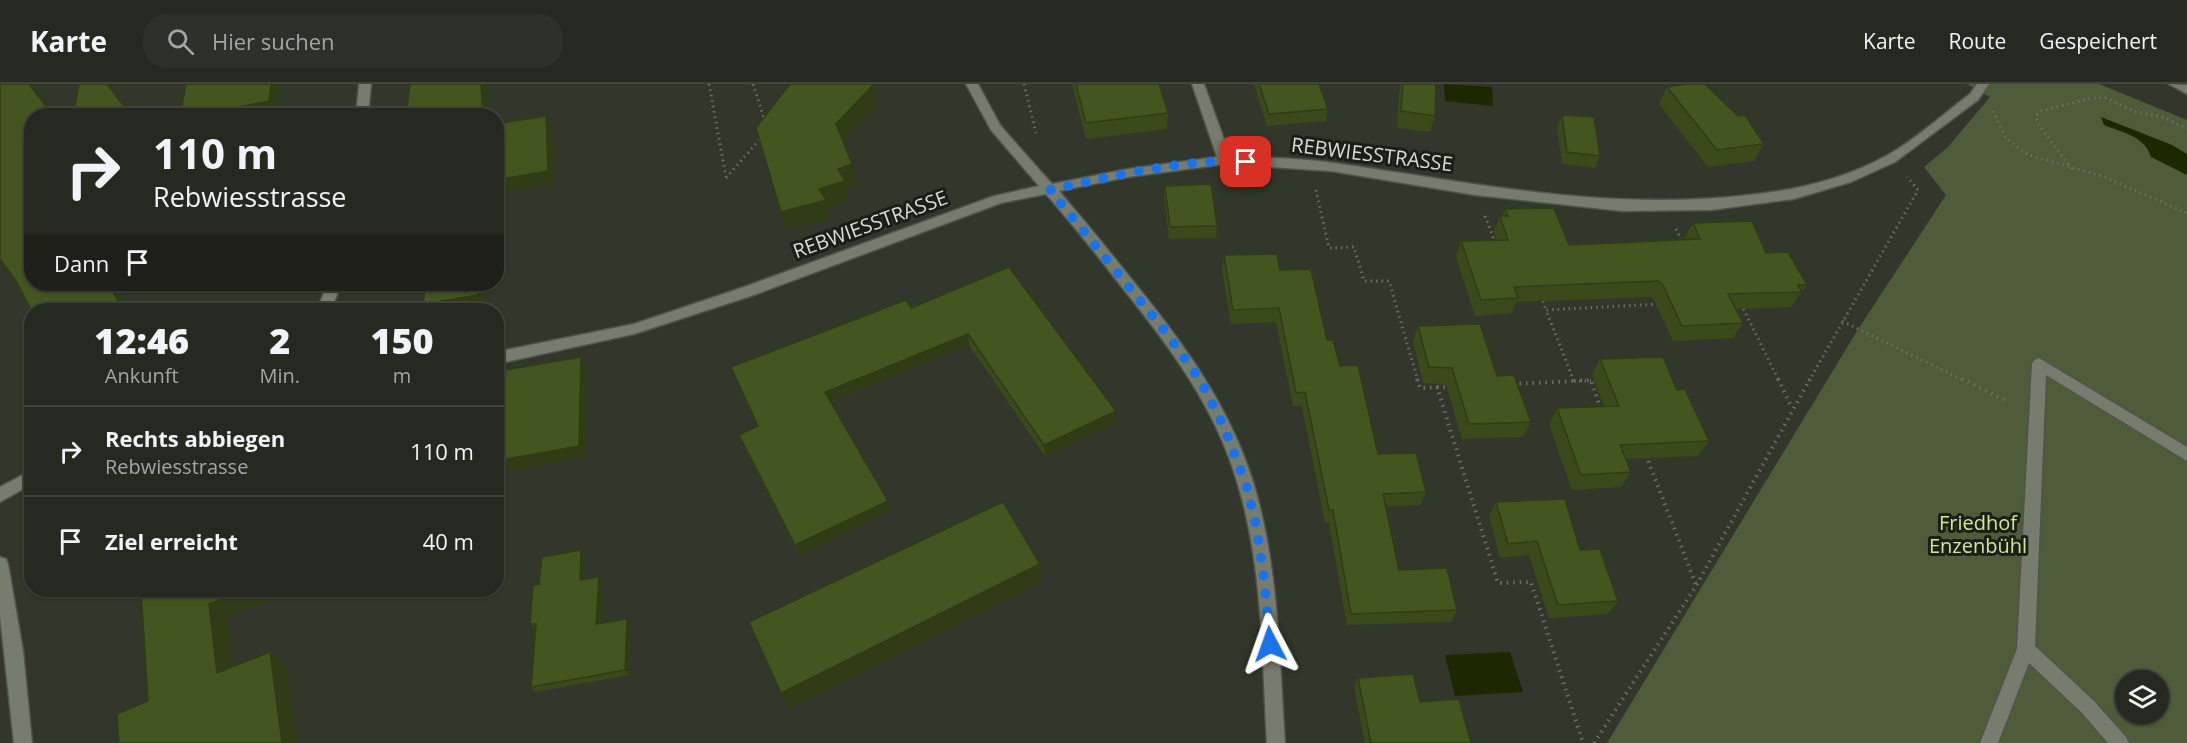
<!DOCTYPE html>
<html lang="de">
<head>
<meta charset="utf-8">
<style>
	body { margin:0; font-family:"Open Sans",sans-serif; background:#2e3129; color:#f1f3f6; height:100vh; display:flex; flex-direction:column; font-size:22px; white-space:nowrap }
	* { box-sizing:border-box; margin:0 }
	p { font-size:20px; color:#a4a6a5 }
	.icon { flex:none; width:33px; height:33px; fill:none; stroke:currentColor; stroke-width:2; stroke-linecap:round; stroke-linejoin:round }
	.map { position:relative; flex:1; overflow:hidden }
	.sheet { position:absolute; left:24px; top:219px; width:480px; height:294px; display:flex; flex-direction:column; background:#262920; border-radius:24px; box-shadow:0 2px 4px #0004,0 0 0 2px #42453e }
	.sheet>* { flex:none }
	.top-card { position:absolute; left:24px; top:24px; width:480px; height:183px; border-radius:24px; box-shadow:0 2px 4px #0004,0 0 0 2px #42453e; background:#262920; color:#f1f3f6; overflow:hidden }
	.tools { position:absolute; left:2115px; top:586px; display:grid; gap:12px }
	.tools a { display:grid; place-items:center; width:54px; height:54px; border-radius:50%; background:#262920; box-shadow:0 2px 4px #0004,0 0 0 2px #42453e; font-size:30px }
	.pin { position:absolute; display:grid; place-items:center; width:51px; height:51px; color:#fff; margin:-26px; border-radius:12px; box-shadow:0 3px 9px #0006 }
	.me { position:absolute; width:66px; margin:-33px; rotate:356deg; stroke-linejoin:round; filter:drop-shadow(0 0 4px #0008) }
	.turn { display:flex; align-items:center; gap:21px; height:126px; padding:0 30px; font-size:27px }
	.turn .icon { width:78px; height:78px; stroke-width:2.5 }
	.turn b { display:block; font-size:42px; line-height:51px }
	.then { display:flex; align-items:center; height:57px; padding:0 30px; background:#0003; gap:12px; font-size:22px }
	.eta { display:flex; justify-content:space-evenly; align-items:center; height:102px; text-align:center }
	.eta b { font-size:36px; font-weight:800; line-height:42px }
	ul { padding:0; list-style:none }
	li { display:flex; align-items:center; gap:18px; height:90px; padding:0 30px; border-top:2px solid #42453e }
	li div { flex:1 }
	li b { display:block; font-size:22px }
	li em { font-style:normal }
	header { display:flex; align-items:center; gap:36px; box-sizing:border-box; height:84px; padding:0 30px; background:#262920; border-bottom:2px solid #42453e }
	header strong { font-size:28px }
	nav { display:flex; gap:33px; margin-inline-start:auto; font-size:21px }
	.search { width:420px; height:54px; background:#2e3129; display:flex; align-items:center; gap:15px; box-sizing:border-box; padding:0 21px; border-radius:24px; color:#a4a6a5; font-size:22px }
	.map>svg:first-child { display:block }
	.green { fill:#4f5c3a; fill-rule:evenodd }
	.water { fill:#1c2800 }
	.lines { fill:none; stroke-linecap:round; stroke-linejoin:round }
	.service-casing { stroke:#50544a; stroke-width:3 }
	.minor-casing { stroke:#50544a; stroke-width:3 }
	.secondary-casing { stroke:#50544a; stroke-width:3 }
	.path-far1 { stroke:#6b6e64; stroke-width:3; stroke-dasharray:1.5 4; stroke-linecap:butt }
	.path { stroke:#6b6e64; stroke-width:4; stroke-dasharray:1.5 5; stroke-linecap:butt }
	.service { fill:#767c6e; fill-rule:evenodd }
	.minor { fill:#767c6e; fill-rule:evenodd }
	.secondary { fill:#767c6e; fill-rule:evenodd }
	.wall { fill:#3a4a1b }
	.shaded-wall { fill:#303c16 }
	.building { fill:#44561f; stroke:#303c16; stroke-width:1.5 }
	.route { stroke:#1a73e8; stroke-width:10; stroke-dasharray:0 18 }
	.labels { text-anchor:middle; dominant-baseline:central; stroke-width:6; stroke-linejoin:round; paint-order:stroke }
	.street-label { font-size:20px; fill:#daddd5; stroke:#1c1e18 }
	.park-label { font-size:20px; fill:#cbea97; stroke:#1c1e18 }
</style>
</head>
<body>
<header>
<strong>Karte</strong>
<div class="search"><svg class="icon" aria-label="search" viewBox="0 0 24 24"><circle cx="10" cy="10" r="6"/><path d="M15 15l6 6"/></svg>Hier suchen</div>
<nav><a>Karte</a><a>Route</a><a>Gespeichert</a></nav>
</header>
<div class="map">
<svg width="2187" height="659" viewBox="0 0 2187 659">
	<rect width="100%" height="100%" fill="#33372b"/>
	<!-- green -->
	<path class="green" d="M1967,0H2099L2187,36V659H1607L1857,247L1946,111L1924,83L1948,63L1990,13ZM2126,597H2158V630H2126Z"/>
	<!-- water -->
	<g class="water">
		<path d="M1444,0L1492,3L1493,22L1445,17Z"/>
		<path d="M2101,33L2172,61L2187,70V91L2151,73C2145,52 2123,49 2104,41Z"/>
		<path d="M1510,568L1523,608L1455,612L1445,571Z"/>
	</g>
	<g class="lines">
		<defs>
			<g id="service">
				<path d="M2169,0L2187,1V10Z"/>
				<path d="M2039,274L2187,363V377L2046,291L2035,562L2094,617L2126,653L2129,659H2108L2082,629L2029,579L1998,659H1980L2017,565L2032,280L2034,276Z"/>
			</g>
			<g id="minor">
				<path d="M359,0H371L368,32H356Z"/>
				<path d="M966,0H978L1000,41L1052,100L1128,85L1217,73L1192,0H1204L1230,72C1264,74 1300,74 1334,79C1476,99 1612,129 1757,110C1801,105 1846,94 1886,72C1915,56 1943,30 1970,10L1977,0H1989L1978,16L1895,78L1851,98L1794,115L1711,126L1622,127L1475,111L1331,87L1225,80L1128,93L1059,107C1083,135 1106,163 1129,192C1181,256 1230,321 1254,401C1279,485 1279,573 1285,659H1267C1262,573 1263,484 1238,401C1216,324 1170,263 1121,202C1097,171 1072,140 1046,110L1001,119L754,211L634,250L496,280V268L634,240L744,203L994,112L1039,102L991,46Z"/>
				<path d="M327,200H341L331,226H310L312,222L320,219Z"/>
				<path d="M32,386V400L0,418V403Z"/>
			</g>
			<path id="secondary" d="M0,473L6,475L8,480L23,567L32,659H14L0,532Z"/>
		</defs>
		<!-- service casing -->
		<use href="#service" class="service-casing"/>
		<!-- minor casing -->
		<use href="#minor" class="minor-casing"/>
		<!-- secondary casing -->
		<use href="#secondary" class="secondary-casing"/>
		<!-- path-far1 -->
		<g class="path-far1">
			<path d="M709,0L726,93"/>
			<path d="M753,0L765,37"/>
			<path d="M1024,0L1036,49"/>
			<path d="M1993,27L2006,54L2028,71L2102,92L2187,129"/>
			<path d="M2072,85L2037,39L2036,32L2041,27L2092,14H2106L2136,28L2163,33L2187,45"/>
			<path d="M726,94L761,54"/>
			<path d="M1316,106L1329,164L1354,163L1364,197H1389L1418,297"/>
			<path d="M1485,132L1495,158"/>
			<path d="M1676,145L1683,160"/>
			<path d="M1541,212L1546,226"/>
			<path d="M1741,220L1779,297"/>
			<path d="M1842,237L1965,297"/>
			<path d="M1574,297L1546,226L1659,220"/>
			<path d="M1579,297H1591"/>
			<path d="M1809,297L1918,106L1907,93"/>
		</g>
		<!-- path -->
		<g class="path">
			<path d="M1417,295L1420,304L1437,303L1498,499L1531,498L1583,659"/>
			<path d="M1778,295L1792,324"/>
			<path d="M1962,295L2009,318"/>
			<path d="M1574,297L1591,296L1601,326"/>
			<path d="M1513,300L1574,297L1573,295"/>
			<path d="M1437,303H1451"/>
			<path d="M1646,371L1696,501"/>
			<path d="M1594,659L1696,502L1810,295"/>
		</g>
		<!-- service -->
		<use href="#service" class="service"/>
		<!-- minor -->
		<use href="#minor" class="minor"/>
		<!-- secondary -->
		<use href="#secondary" class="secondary"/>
	</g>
	<!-- wall -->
	<g class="wall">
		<path d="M1072,0H1159L1168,29L1167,45L1086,55Z"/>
		<path d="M1254,0H1319L1328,25L1326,37L1267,42Z"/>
		<path d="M1401,0H1436L1435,32L1430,48L1397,44L1399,10Z"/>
		<path d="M1667,3L1764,60L1754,77L1708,83L1659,20Z"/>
		<path d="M1562,31L1600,72L1595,84L1562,80L1557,43Z"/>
		<path d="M1165,102L1217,142L1216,154L1169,155L1164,114Z"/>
		<path d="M1505,125L1569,161L1684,155L1693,139L1766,169L1807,201L1791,223L1736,225L1743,239L1733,254L1673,257L1654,216L1650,213L1516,218L1512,229L1475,232L1456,173L1461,157L1497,156L1494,147L1500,132H1502Z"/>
		<path d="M1224,171L1280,186L1327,256L1340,282L1378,370L1426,408L1420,421L1386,422L1399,486L1457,526L1451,538L1347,541L1329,439H1325L1302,322H1293L1276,238L1231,240L1222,186Z"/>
		<path d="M1009,183L1116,338L1045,372L969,261L831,318L890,427L799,471L739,351L758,343L731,283L911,224Z"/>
		<path d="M1418,242L1497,292L1531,338L1523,353L1462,355L1446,300L1423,299L1413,257Z"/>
		<path d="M1600,275L1677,306L1709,357L1698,372L1625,375L1631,388L1621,403L1572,406L1549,340L1557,324L1604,322L1592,291Z"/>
		<path d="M1496,418L1580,466L1618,517L1608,530L1549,534L1529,471L1500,474L1489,432Z"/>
		<path d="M581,466L585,472L584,495L599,493L602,498L600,539L627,535L630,540L629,591L535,608L531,603L535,545L530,540L539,500Z"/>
		<path d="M1358,594L1420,618L1471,659H1365L1354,603Z"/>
	</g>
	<!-- shaded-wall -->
	<g class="shaded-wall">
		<path d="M29,0H31L55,32H53Z"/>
		<path d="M271,0H281L278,29L266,32H193Z"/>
		<path d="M481,0H487L489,32H483Z"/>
		<path d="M864,0H881L875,8L877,20L840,60L836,40Z"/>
		<path d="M546,32L552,44L554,100L497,110L496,111V96Z"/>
		<path d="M852,80L857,100L846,104L849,117L828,124L830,135L787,147L781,128L819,105L838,85Z"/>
		<path d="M108,200H115L130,226H123Z"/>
		<path d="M479,200H488L486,223L467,226H427L423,220Z"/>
		<path d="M968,250L969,261L828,319L825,308Z"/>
		<path d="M581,273L587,284L586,373L509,387L501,376Z"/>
		<path d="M1116,327V338L1045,372L1044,361Z"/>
		<path d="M503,350L510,361L498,364L496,361V351Z"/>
		<path d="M888,417L890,427L799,471L795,461Z"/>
		<path d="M581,466L585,472L584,501L580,496Z"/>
		<path d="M1040,480L1042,498L789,625L781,609Z"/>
		<path d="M599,493L602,498L600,545L596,540Z"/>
		<path d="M246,506H296L227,533L235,601L217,589L209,520Z"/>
		<path d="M627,535L630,540L629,591L625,586Z"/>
		<path d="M270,568L286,580L297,659H282Z"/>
	</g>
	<!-- building -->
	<g class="building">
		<path d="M0,0H29L53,32H32V200H108L123,226H32V228L18,200L0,175Z"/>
		<path d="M79,0H107L131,32H73Z"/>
		<path d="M186,0H271L269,17L193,32H180Z"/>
		<path d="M410,0H481L483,32H406Z"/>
		<path d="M790,0H874L836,40L852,80L838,85L845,97L819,105L826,116L781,128L756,44Z"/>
		<path d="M1076,0H1159L1168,29L1086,39Z"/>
		<path d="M1259,0H1319L1328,25L1269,30Z"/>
		<path d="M1403,0H1436L1435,32L1401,27Z"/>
		<path d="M1687,0H1705L1738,32L1745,31L1764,60L1717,66L1667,3Z"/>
		<path d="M1562,31L1594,33L1600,72L1567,68Z"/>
		<path d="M546,32L548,87L496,96V40Z"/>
		<path d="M1211,100L1217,142L1170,143L1165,102Z"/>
		<path d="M1554,124L1569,161L1700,155L1693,139L1752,137L1766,169L1788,168L1807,201H1798L1802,208L1728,210L1743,239L1682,242L1663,201L1658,197L1514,203L1518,214L1481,216L1461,157L1508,156L1500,132H1508L1505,125Z"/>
		<path d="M1277,170L1280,186L1311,185L1327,256H1333L1340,282L1358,281L1378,370L1416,369L1426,408L1383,410L1399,486L1447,484L1457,526L1351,530L1333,426H1329L1305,308L1296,309L1279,224L1233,226L1224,171Z"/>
		<path d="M1009,183L1116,327L1044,361L968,250L825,308L888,417L795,461L739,351L758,342L731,283L906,216L911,224Z"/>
		<path d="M426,200H479L478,211L423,220Z"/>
		<path d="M1480,240L1497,292L1514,291L1531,338L1469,340L1452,284L1429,283L1418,242Z"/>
		<path d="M581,273L579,362L501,376L503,350L496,351V311L504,310L505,286Z"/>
		<path d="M1663,273L1677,306L1685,305L1709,357L1620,361L1631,388L1581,391L1557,324L1619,322L1600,275Z"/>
		<path d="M1565,415L1580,466L1600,465L1618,517L1558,521L1537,457L1508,460L1496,418Z"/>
		<path d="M1003,418L1040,480L781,609L749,538Z"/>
		<path d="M581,466L580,496L599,493L596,540L627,535L625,586L531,603L536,540H530L533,501L539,500L542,473Z"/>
		<path d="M141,506H246L209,520L217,589L270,568L282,659H119L117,630L148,617Z"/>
		<path d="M1413,590L1420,618L1459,615L1471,659H1371L1358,594Z"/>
	</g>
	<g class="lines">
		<!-- route -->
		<path class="route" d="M1246,78C1184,74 1111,93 1050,106L1168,251L1200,296L1224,343L1246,400L1256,441L1264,494L1270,560"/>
	</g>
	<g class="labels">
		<!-- street labels -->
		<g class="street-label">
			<text transform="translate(1372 70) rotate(7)">REBWIESSTRASSE</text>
			<text transform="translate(870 140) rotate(-20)">REBWIESSTRASSE</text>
		</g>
		<!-- park labels -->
		<g class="park-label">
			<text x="1978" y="438">Friedhof<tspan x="1978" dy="23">Enzenbühl</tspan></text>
		</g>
	</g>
</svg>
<div class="tools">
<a><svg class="icon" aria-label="layers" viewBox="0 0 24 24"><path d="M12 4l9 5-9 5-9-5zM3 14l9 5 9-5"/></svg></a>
</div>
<div class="pin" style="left:1246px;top:78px;background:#d93025"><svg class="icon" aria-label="arrive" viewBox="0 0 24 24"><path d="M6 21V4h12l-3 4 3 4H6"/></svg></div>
<svg class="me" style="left:1270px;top:560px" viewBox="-20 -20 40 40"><path d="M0-17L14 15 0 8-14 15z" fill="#1a73e8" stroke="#fff" stroke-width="4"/></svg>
<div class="top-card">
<div class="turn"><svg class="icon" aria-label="right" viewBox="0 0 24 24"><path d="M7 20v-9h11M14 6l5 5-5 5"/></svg><div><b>110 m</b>Rebwiesstrasse</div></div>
<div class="then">Dann<svg class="icon" aria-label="arrive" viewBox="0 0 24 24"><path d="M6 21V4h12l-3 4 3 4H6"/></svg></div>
</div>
<section class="sheet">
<div class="eta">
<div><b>12:46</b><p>Ankunft</p></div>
<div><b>2</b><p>Min.</p></div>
<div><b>150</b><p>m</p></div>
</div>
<ul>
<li><svg class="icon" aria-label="right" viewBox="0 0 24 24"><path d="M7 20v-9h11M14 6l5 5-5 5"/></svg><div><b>Rechts abbiegen</b><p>Rebwiesstrasse</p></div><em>110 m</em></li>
<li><svg class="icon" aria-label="arrive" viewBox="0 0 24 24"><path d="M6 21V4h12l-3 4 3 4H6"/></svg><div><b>Ziel erreicht</b></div><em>40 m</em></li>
</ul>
</section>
</div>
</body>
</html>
